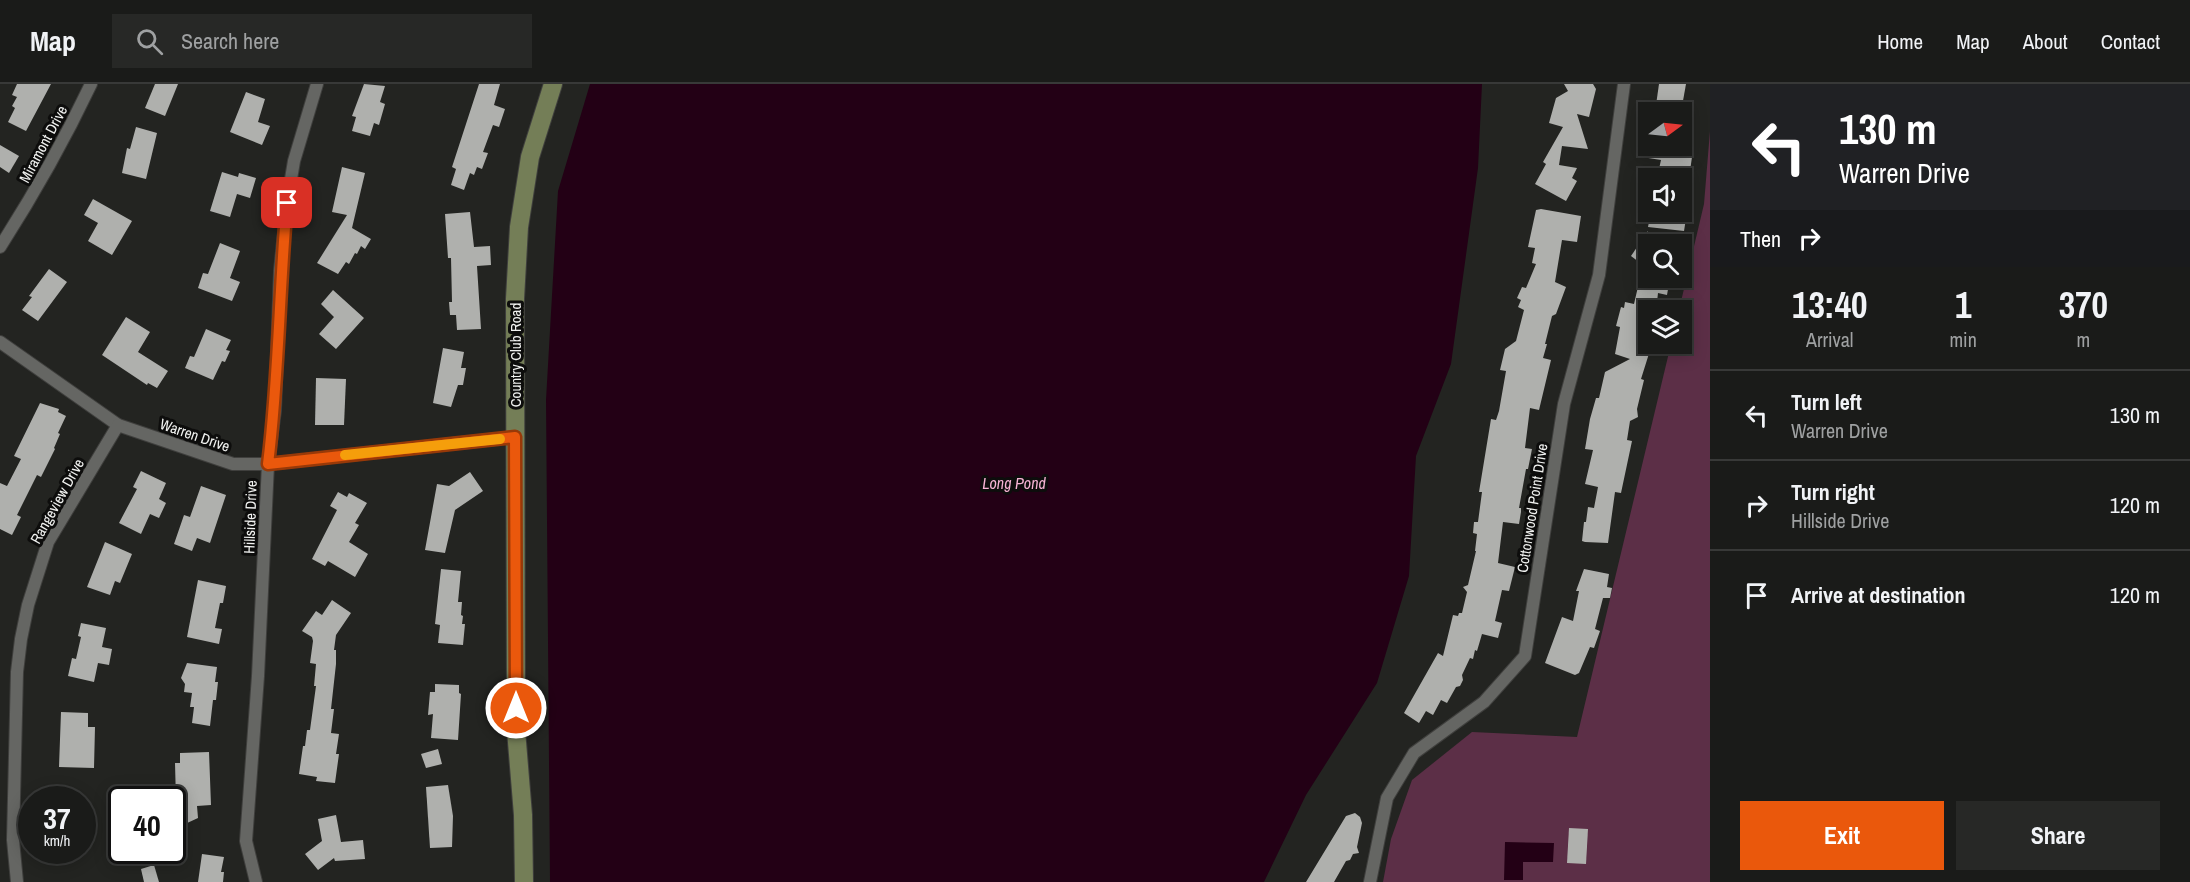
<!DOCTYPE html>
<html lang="en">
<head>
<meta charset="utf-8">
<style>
	body { margin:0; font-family:"Archivo Narrow",sans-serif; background:#272826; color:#f1f3f6; height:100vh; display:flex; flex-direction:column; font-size:22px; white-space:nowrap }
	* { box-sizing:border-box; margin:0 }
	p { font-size:20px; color:#9fa1a2 }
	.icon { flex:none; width:33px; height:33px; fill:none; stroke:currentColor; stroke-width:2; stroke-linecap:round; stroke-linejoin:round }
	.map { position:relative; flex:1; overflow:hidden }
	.details { display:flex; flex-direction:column; background:#1a1b19; width:480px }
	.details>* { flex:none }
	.top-card { background:#202124; color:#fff; overflow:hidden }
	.needle { width:39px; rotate:75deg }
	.fabs { position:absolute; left:1638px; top:18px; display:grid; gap:12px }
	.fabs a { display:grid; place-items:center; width:54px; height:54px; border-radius:0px; background:#1a1b19; box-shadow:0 3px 15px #0003,0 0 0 2px #383938; font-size:30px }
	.speed { position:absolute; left:18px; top:702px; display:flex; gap:12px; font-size:30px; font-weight:700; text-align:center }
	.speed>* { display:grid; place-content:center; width:78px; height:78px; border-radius:50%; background:#1a1b19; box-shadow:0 3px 15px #0003,0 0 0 2px #383938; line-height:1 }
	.speed small { font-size:15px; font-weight:400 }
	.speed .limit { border:3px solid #111; border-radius:9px; background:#fff; color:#111 }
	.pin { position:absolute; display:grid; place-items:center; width:51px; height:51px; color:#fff; margin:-26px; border-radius:12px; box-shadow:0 3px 9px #0006 }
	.me { position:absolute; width:66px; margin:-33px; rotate:0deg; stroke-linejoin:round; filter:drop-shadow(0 0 4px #0008) }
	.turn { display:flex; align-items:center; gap:21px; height:126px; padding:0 30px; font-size:27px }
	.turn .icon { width:78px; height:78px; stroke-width:2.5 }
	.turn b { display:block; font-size:42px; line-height:51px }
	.then { display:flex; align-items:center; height:57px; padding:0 30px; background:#0003; gap:12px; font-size:22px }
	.eta { display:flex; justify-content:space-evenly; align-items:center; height:102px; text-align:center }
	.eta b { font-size:36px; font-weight:800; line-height:42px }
	.button { display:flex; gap:12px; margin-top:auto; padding:12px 30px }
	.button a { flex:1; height:69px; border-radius:0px; background:#ea580c; color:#fff; font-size:24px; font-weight:800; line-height:69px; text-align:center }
	.button a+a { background:#272826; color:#f1f3f6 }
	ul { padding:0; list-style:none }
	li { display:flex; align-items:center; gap:18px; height:90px; padding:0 30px; border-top:2px solid #383938 }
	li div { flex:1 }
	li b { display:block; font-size:22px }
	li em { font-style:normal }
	header { display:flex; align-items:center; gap:36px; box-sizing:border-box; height:84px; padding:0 30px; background:#1a1b19; border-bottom:2px solid #383938 }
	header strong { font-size:28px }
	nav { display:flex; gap:33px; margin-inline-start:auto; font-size:21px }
	.search { width:420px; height:54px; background:#272826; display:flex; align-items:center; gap:15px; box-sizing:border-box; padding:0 21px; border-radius:0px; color:#9fa1a2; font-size:22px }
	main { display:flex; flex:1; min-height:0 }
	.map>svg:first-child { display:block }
	.green { fill:#5c2f47 }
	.water { fill:#230015 }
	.building { fill:#afb0ad }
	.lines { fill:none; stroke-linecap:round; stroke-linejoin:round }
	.street-casing { stroke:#3f3f3d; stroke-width:14 }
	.secondary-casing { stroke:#3f3f3d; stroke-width:20 }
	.street { stroke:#656663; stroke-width:12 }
	.secondary { stroke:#747e57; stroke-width:18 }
	.route-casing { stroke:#983908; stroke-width:15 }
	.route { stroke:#ea580c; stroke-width:10 }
	.slow { stroke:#f59e0b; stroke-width:10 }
	.labels { text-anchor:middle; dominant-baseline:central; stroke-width:6; stroke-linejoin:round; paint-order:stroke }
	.street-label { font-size:15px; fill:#f1f2f0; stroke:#0d0d0c }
	.water-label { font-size:16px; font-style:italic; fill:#f7b3d5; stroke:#0d0d0c }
</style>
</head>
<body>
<header>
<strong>Map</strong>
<div class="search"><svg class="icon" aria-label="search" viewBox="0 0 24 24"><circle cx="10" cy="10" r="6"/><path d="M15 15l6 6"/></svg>Search here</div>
<nav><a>Home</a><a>Map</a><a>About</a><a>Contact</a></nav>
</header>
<main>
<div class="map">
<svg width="1710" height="798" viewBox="0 0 1710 798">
	<rect width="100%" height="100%" fill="#232421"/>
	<!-- green -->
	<path class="green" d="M1710,47V798H1383L1391,755L1412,696L1472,648L1577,653L1671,260H1682V226H1679L1704,120Z"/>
	<!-- water -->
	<g class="water">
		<path d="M590,0H1482L1478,84L1451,280L1416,372L1409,492L1377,599L1306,711L1264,798H550L546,316L558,107Z"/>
		<path d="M1505,758L1554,759L1553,778H1523V796H1504Z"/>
	</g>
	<!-- building -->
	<g class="building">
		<path d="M17,0H51L26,47L8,38L15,24L12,22L17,13L12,11Z"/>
		<path d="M155,0H178L165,32L145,24Z"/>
		<path d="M364,0L385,2L380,18L385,20L379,41L374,39L370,52L352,47L356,33L352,32Z"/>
		<path d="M479,0H500L494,21L505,25L499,43L493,41L483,68L488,69L482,85L477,83L474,91L470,89L464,106L451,101L456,85L452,83Z"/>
		<path d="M1564,0H1593L1596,5L1589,33L1577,30L1588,65L1562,62L1559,81L1577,84L1572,94L1577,97L1566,117L1535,100L1546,80L1543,78L1563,43L1549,39L1556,14L1568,7Z"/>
		<path d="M1659,0H1686L1681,28H1655Z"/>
		<path d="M246,8L265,15L258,38L270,42L262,61L230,48Z"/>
		<path d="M136,43L157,49L146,95L122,89L127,64L130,65Z"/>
		<path d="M0,61L19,72L9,89L0,83Z"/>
		<path d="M1644,62L1691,64L1693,66L1689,94H1657L1661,76L1642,73Z"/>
		<path d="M342,83L365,89L352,144L371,155L365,165L361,162L357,170L355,169L349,180L346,178L338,190L317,179L347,131L332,128Z"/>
		<path d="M222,88L238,93L239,89L256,94L250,114L237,110L230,133L210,127Z"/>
		<path d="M93,115L132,137L112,171L88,157L98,139L84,131Z"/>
		<path d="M1541,125L1581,132L1577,158L1562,156L1555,198L1566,203L1556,230L1552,232L1545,260H1547L1543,274L1551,276L1539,326L1530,324L1525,364L1532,365L1528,385H1526L1519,424H1521V428L1519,440L1503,438L1498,479L1515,483L1509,507L1502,506L1495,537L1502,539L1498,554L1482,550L1477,567L1475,566L1473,575L1470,574L1462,591L1463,596L1460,602L1456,603L1447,619L1441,616L1433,631L1426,627L1419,639L1404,629L1438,569L1443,572L1453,531L1458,532L1459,529H1462L1467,508L1463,503L1468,501L1476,467H1475L1477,450L1473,449L1474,438H1478L1482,408H1479L1491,335L1496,336L1499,327L1506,287L1500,286L1505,265L1516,257L1524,226L1518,223L1521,216L1517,214L1522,203L1526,204L1536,180L1532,179L1535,164L1528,163L1536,126Z"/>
		<path d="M470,128L474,163L490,162L491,181L477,182L481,245L457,246L456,231H450L449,218H452L451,174H448L445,130Z"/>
		<path d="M1651,128H1687L1684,147L1648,143Z"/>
		<path d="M1648,147V185L1631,172Z"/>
		<path d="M220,159L240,167L230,194L240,198L232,217L198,204L203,189L208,190Z"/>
		<path d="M49,185L67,198L38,237L22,226L32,213L29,212Z"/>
		<path d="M1640,194H1670L1667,211L1658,209L1657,218L1653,217L1651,226H1648V260H1652L1641,295L1644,296L1637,325L1638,333L1630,337L1627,356L1632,357L1621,409L1615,408L1608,459L1585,458L1582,457L1584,438H1586L1588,423L1594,424L1598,403L1585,400L1593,366L1585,365L1590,335L1596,314H1599L1605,288L1630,275L1615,270L1620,243L1616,242L1621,223L1624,224L1625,218L1634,220Z"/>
		<path d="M333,206L364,234L336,265L319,250L334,233L321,220Z"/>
		<path d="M126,233L150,248L138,268L168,287L157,304L148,299L147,301L102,271Z"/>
		<path d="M206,245L231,256L226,266L230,267L225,278L222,277L213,296L185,284L190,272L194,273Z"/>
		<path d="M443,264L464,268L461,284H466L463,301H458L451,323L433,319Z"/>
		<path d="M316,294L346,295L344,341H315Z"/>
		<path d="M40,319L59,325L58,328L66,332L58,349L60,350L54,364L55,365L41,393L37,391L17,431L21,433L12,451L0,445V399L7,402L21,375L14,372Z"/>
		<path d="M141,387L166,399L159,415L166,419L159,434L150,430L141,450L119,439L137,405L133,403Z"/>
		<path d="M470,388L483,407L455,426L445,469L425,466L437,400L449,402Z"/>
		<path d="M201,402L226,411L210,459L197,454L192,467L174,460L184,431L190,433Z"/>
		<path d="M338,408L347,413L349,409L367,419L355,439L359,441L349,458L368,470L355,493L328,477L325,482L312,475L337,426L330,422Z"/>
		<path d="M105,458L132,470L120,499L115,497L110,511L87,503Z"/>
		<path d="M441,485L461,487L458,518H462L461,531L463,532L462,540H465L463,561L438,559L440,541L435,540Z"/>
		<path d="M1584,485L1609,490L1607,503L1612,504L1610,514H1603L1595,545L1600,547L1594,564L1590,563L1579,589L1575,591L1545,579L1562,533L1573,537L1579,507H1576Z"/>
		<path d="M198,496L226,502L223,519H220L215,544L222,545L219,560L187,553Z"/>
		<path d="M332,516L351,529L336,551L334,566H336V580L331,625H334L331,649L339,650L336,670H339L335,699L316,697L317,693L299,690L303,662H305L307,646H310L316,602H314L316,580L310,579L313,557L312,553L302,547L316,527L322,531Z"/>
		<path d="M81,539L106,544L102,563L112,565L109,581L98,579L94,598L68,592L72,574L76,575L81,553L78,552Z"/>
		<path d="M187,579L217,583L215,598H218L216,616H213L210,642L192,639L194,623H190L192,609L184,608L185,600L181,594Z"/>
		<path d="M435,600L459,601V609L461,610L458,656L431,654L433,630L428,631L430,608H435Z"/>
		<path d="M61,628L88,629V643H95L94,684L59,683Z"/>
		<path d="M438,665L442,680L426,684L421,670Z"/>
		<path d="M209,668L211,721L197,722L198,734L172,746V719L176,717L175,679H180V669Z"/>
		<path d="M448,701L453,732L452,763L430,764L426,703Z"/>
		<path d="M1355,729L1360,733L1362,739L1357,763L1359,769L1353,770L1350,776L1346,777L1334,798H1306L1346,732Z"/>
		<path d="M336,731L341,758L363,756L365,775L335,777L334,774L318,786L305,770L322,757L318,735Z"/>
		<path d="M1569,744L1588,745L1586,780L1567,779Z"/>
		<path d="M202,770L224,773L221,788H224L223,798H198Z"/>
		<path d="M154,781L159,798H144L141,785Z"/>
	</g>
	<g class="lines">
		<defs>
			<g id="street">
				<path d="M0,163C34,110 64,57 91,0"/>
				<path d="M0,258L118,341L233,380H268L515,353"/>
				<path d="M17,798L13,756L17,588L21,555L28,521L48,458L118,341"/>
				<path d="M256,798L246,757L258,592L268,380L275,326L280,187L287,119L294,77L317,0"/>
				<path d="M1370,798L1387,714L1414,669L1484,618L1525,572L1564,320L1599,191L1624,0"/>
			</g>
			<path id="secondary" d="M524,798L523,731L516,646L515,215L519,143L530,73L553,0"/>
		</defs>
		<!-- street casing -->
		<use href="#street" class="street-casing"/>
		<!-- secondary casing -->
		<use href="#secondary" class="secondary-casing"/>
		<!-- street -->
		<use href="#street" class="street"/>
		<!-- secondary -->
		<use href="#secondary" class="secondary"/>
	</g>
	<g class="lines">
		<defs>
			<path id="route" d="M287,119C279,206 279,293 268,380L515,353L516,624"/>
		</defs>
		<!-- route casing -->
		<use href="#route" class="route-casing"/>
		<!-- route -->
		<use href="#route" class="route"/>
		<!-- slow -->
		<path class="slow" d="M345,371L500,355"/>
	</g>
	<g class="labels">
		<!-- street labels -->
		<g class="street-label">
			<text transform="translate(43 60) rotate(-62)">Miramont Drive</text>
			<text transform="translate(515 271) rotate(-90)">Country Club Road</text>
			<text transform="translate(195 351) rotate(19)">Warren Drive</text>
			<text transform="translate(57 417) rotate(-61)">Rangeview Drive</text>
			<text transform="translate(1532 424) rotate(-81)">Cottonwood Point Drive</text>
			<text transform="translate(250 433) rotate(-88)">Hillside Drive</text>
		</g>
		<!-- water labels -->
		<g class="water-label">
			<text x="1014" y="399">Long Pond</text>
		</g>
	</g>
</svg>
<div class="fabs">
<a><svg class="needle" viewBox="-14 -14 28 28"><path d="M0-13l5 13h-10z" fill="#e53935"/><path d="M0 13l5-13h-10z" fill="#9fa1a2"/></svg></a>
<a><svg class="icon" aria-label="sound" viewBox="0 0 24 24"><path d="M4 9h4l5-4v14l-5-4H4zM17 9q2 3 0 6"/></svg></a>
<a><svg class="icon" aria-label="search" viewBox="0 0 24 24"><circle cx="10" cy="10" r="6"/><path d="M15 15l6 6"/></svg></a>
<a><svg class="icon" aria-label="layers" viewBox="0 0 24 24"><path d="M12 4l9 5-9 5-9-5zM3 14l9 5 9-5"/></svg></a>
</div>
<div class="speed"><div>37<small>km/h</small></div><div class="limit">40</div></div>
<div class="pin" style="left:287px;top:119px;background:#d93025"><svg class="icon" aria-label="arrive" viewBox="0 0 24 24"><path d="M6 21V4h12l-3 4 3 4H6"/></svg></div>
<svg class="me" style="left:516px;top:624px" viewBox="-20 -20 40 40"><circle r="17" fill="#ea580c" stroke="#fff" stroke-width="3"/><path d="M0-11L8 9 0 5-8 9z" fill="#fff"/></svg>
</div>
<section class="details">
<div class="top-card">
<div class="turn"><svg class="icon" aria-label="left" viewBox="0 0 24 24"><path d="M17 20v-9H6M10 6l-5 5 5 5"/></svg><div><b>130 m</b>Warren Drive</div></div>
<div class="then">Then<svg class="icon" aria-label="right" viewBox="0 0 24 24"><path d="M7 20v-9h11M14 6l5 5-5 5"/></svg></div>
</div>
<div class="eta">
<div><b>13:40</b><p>Arrival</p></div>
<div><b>1</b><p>min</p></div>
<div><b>370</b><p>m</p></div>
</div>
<ul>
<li><svg class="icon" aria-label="left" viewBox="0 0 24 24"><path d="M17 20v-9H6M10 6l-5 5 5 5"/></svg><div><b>Turn left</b><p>Warren Drive</p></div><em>130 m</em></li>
<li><svg class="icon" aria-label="right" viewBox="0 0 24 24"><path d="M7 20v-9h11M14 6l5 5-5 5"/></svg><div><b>Turn right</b><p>Hillside Drive</p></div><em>120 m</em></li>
<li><svg class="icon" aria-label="arrive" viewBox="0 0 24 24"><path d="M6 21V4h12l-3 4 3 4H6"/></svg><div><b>Arrive at destination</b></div><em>120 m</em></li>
</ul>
<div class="button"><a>Exit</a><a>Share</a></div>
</section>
</main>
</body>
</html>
